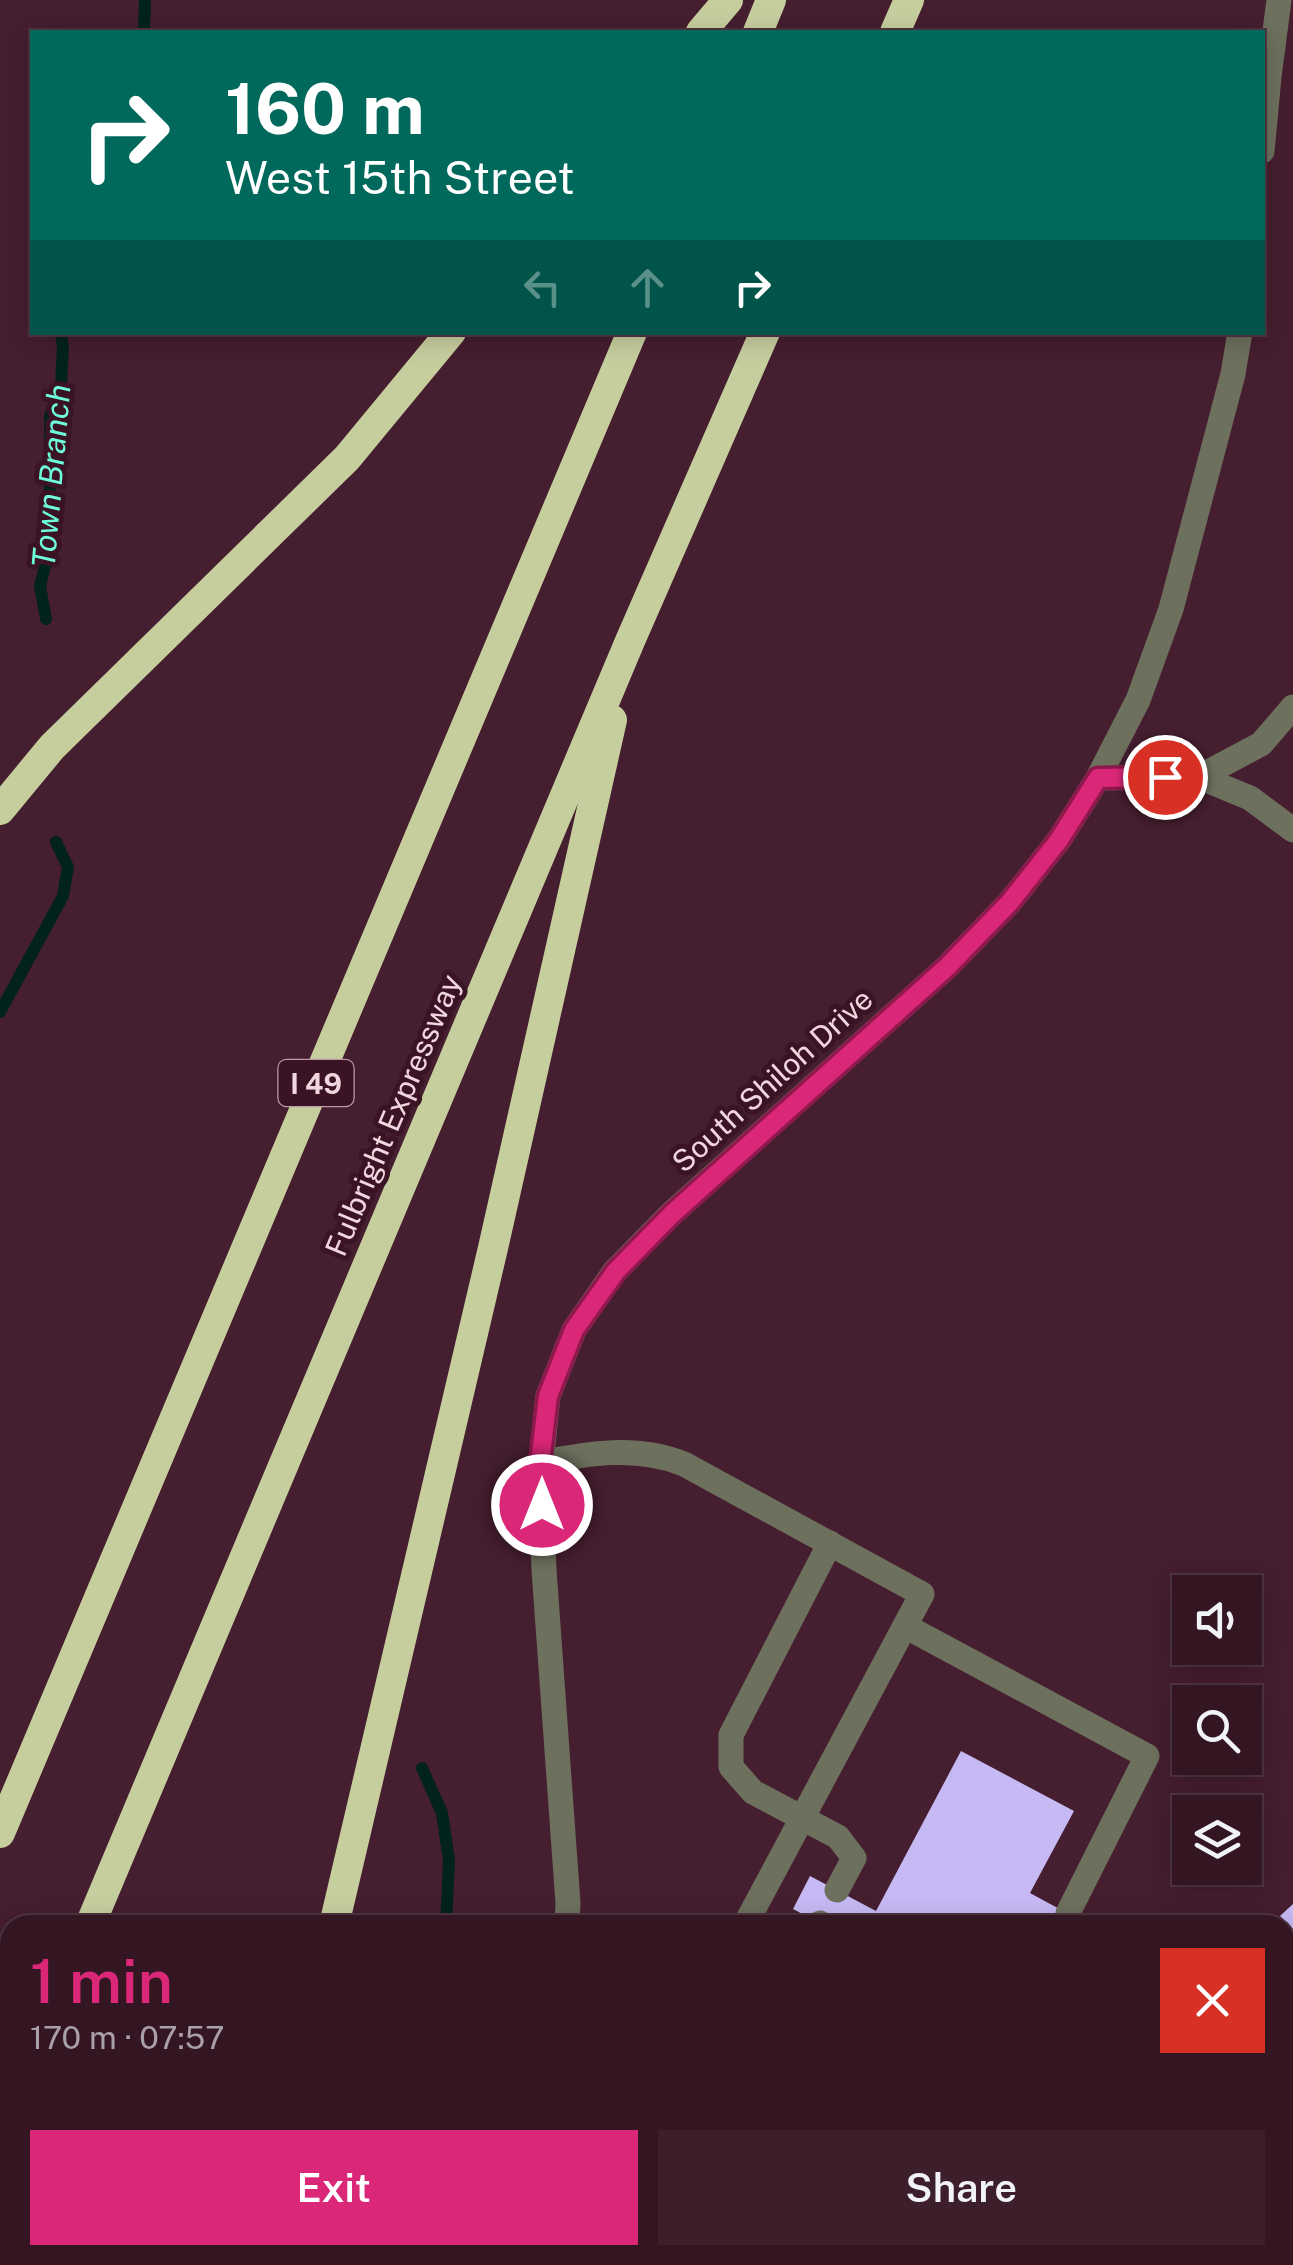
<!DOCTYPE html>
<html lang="en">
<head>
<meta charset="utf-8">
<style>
	body { margin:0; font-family:"Public Sans",sans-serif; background:#3c1f2b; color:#f1f3f6; height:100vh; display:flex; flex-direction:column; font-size:38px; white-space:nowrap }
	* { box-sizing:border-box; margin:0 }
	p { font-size:32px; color:#a99fa6 }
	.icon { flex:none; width:55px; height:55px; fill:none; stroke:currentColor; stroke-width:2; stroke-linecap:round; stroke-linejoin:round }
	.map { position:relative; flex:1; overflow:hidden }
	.drawer { position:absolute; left:0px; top:1915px; width:1295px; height:350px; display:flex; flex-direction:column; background:#341623; border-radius:30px 30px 0 0; box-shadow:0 5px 25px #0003,0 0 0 2px #4e3541 }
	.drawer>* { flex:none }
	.banner { position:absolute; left:30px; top:30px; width:1235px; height:305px; border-radius:0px; box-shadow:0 5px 25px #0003,0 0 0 2px #4e3541; background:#00695c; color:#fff; overflow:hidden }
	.tools { position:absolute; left:1172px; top:1575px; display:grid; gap:20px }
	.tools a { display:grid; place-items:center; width:90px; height:90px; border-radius:0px; background:#341623; box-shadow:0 5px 25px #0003,0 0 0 2px #4e3541; font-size:50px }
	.pin { position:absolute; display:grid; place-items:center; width:85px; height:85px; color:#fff; margin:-42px; border:5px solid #fff; border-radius:50%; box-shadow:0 2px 10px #0007 }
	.me { position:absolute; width:110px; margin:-55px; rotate:0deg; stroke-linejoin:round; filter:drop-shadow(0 0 8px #0008) }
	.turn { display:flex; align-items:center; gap:35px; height:210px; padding:0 30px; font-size:45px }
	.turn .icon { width:130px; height:130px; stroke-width:2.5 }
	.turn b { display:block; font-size:70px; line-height:85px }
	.lanes { display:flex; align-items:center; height:95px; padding:0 30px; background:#0003; justify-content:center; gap:50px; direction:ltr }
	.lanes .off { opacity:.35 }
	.round { display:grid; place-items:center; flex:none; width:105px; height:105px; border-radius:0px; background:#3c1f2b }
	.overview { display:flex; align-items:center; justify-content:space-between; height:170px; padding:0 30px }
	h1 { font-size:60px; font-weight:600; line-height:75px; color:#db2777 }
	.cta { display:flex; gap:20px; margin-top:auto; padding:20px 30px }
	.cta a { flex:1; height:115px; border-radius:0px; background:#db2777; color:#fff; font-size:40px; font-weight:600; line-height:115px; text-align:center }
	.cta a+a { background:#3c1f2b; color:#f1f3f6 }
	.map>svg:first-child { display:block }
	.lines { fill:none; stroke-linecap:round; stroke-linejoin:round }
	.stream { stroke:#02231c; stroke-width:12 }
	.building { fill:#c6b9f4 }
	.minor { stroke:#6d705d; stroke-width:25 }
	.highway { stroke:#c7ce9e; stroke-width:30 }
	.route-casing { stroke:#8e194d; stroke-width:25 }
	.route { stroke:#db2777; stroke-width:18 }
	.labels { text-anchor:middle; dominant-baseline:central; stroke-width:10; stroke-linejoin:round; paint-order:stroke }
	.shield { fill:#3a1425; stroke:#ba9ca7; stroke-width:2.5 }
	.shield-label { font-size:28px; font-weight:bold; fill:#f1d6df }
	.street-label { font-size:30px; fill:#f1d6df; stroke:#3a1425 }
	.water-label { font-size:32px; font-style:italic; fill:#6efdda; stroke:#3a1425 }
</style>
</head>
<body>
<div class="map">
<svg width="1293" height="2265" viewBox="0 0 1293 2265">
	<rect width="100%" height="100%" fill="#451e2f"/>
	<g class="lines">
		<!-- stream -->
		<g class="stream">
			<path d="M144,32L145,0"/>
			<path d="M46,619L40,586L50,548V417L61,385L63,348L61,332"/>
			<path d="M0,1012L63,896L68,867L56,842"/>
			<path d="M422,1768L442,1813L449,1860L446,1925"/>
			<path d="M378,2265L381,2255"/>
		</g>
	</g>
	<!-- building -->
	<g class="building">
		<path d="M961,1751L1074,1811L1030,1893L1089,1925H823L793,1909L810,1876L876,1911Z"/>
		<path d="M1293,1904V1929L1280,1916Z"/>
		<path d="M1240,2255H1274L1282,2265H1249Z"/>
	</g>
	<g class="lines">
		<!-- minor -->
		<g class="minor">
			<path d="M1262,151L1269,77L1279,0"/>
			<path d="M1199,777L1261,744L1293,707"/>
			<path d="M1098,778L1199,777L1250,798L1293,830"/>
			<path d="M540,1463C588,1453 637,1445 684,1464L922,1594L745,1925"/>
			<path d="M830,1543L731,1735V1767L753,1792L838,1837L854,1858L837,1890"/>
			<path d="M905,1626L1147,1756L1068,1913"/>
			<path d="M567,1925L568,1903L544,1570L540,1472L548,1396L574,1330L615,1271L672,1213L947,967L1010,902L1059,840L1098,778L1138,700L1171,609L1233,374L1240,332"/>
			<path d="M819,1925L820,1923"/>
			<path d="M1285,2150L1293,2143"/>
			<path d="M522,2265L525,2255"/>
			<path d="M1158,2265L1169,2255"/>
		</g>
		<!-- highway -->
		<g class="highway">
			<path d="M701,32L728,0"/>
			<path d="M758,32L771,0"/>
			<path d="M895,32L909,0"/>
			<path d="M0,810L52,747L347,458L451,332"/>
			<path d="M0,1833L632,332"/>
			<path d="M90,1925L630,641L765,332"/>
			<path d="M334,1925L493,1248L612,720"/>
			<path d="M0,2137L10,2114"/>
			<path d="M261,2255V2265"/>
		</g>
	</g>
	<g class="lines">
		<defs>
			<path id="route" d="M542,1505L540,1463L548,1396L574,1330L616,1271L672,1214L947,967L1010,902L1059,840L1098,778L1165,777"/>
		</defs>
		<!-- route casing -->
		<use href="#route" class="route-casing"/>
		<!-- route -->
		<use href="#route" class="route"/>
	</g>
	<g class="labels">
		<!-- shield labels -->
		<rect class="shield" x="278.5" y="1060" width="75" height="46" rx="8"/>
		<g class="shield-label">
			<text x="316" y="1083">I 49</text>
		</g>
		<!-- street labels -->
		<g class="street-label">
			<text transform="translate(772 1080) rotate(-42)">South Shiloh Drive</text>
			<text transform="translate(393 1115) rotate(-67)">Fulbright Expressway</text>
		</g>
		<!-- water labels -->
		<g class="water-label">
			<text transform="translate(51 476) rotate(-85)">Town Branch</text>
		</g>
	</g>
</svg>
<div class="tools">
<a><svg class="icon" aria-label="sound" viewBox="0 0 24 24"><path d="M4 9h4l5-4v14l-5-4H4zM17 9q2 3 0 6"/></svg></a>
<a><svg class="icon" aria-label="search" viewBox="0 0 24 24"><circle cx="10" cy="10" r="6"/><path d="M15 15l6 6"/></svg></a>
<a><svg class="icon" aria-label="layers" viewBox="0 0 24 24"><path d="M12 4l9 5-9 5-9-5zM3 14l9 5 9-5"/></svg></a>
</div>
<div class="pin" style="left:1165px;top:777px;background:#d93025"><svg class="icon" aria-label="arrive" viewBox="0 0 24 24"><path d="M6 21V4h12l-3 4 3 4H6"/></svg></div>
<svg class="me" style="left:542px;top:1505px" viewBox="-20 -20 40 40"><circle r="17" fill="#db2777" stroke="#fff" stroke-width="3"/><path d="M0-11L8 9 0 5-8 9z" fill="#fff"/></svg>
<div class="banner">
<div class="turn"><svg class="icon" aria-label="right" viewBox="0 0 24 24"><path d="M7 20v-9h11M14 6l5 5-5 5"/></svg><div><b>160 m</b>West 15th Street</div></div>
<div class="lanes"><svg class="icon off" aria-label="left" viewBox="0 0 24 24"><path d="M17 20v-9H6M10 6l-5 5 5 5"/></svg><svg class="icon off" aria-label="ahead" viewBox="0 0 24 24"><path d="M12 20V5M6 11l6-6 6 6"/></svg><svg class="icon" aria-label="right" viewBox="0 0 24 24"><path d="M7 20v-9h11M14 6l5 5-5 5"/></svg></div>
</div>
<section class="drawer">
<div class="overview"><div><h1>1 min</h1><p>170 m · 07:57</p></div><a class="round" style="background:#d93025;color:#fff"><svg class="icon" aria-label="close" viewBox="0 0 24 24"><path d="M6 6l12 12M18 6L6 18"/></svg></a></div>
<div class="cta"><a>Exit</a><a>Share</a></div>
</section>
</div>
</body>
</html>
